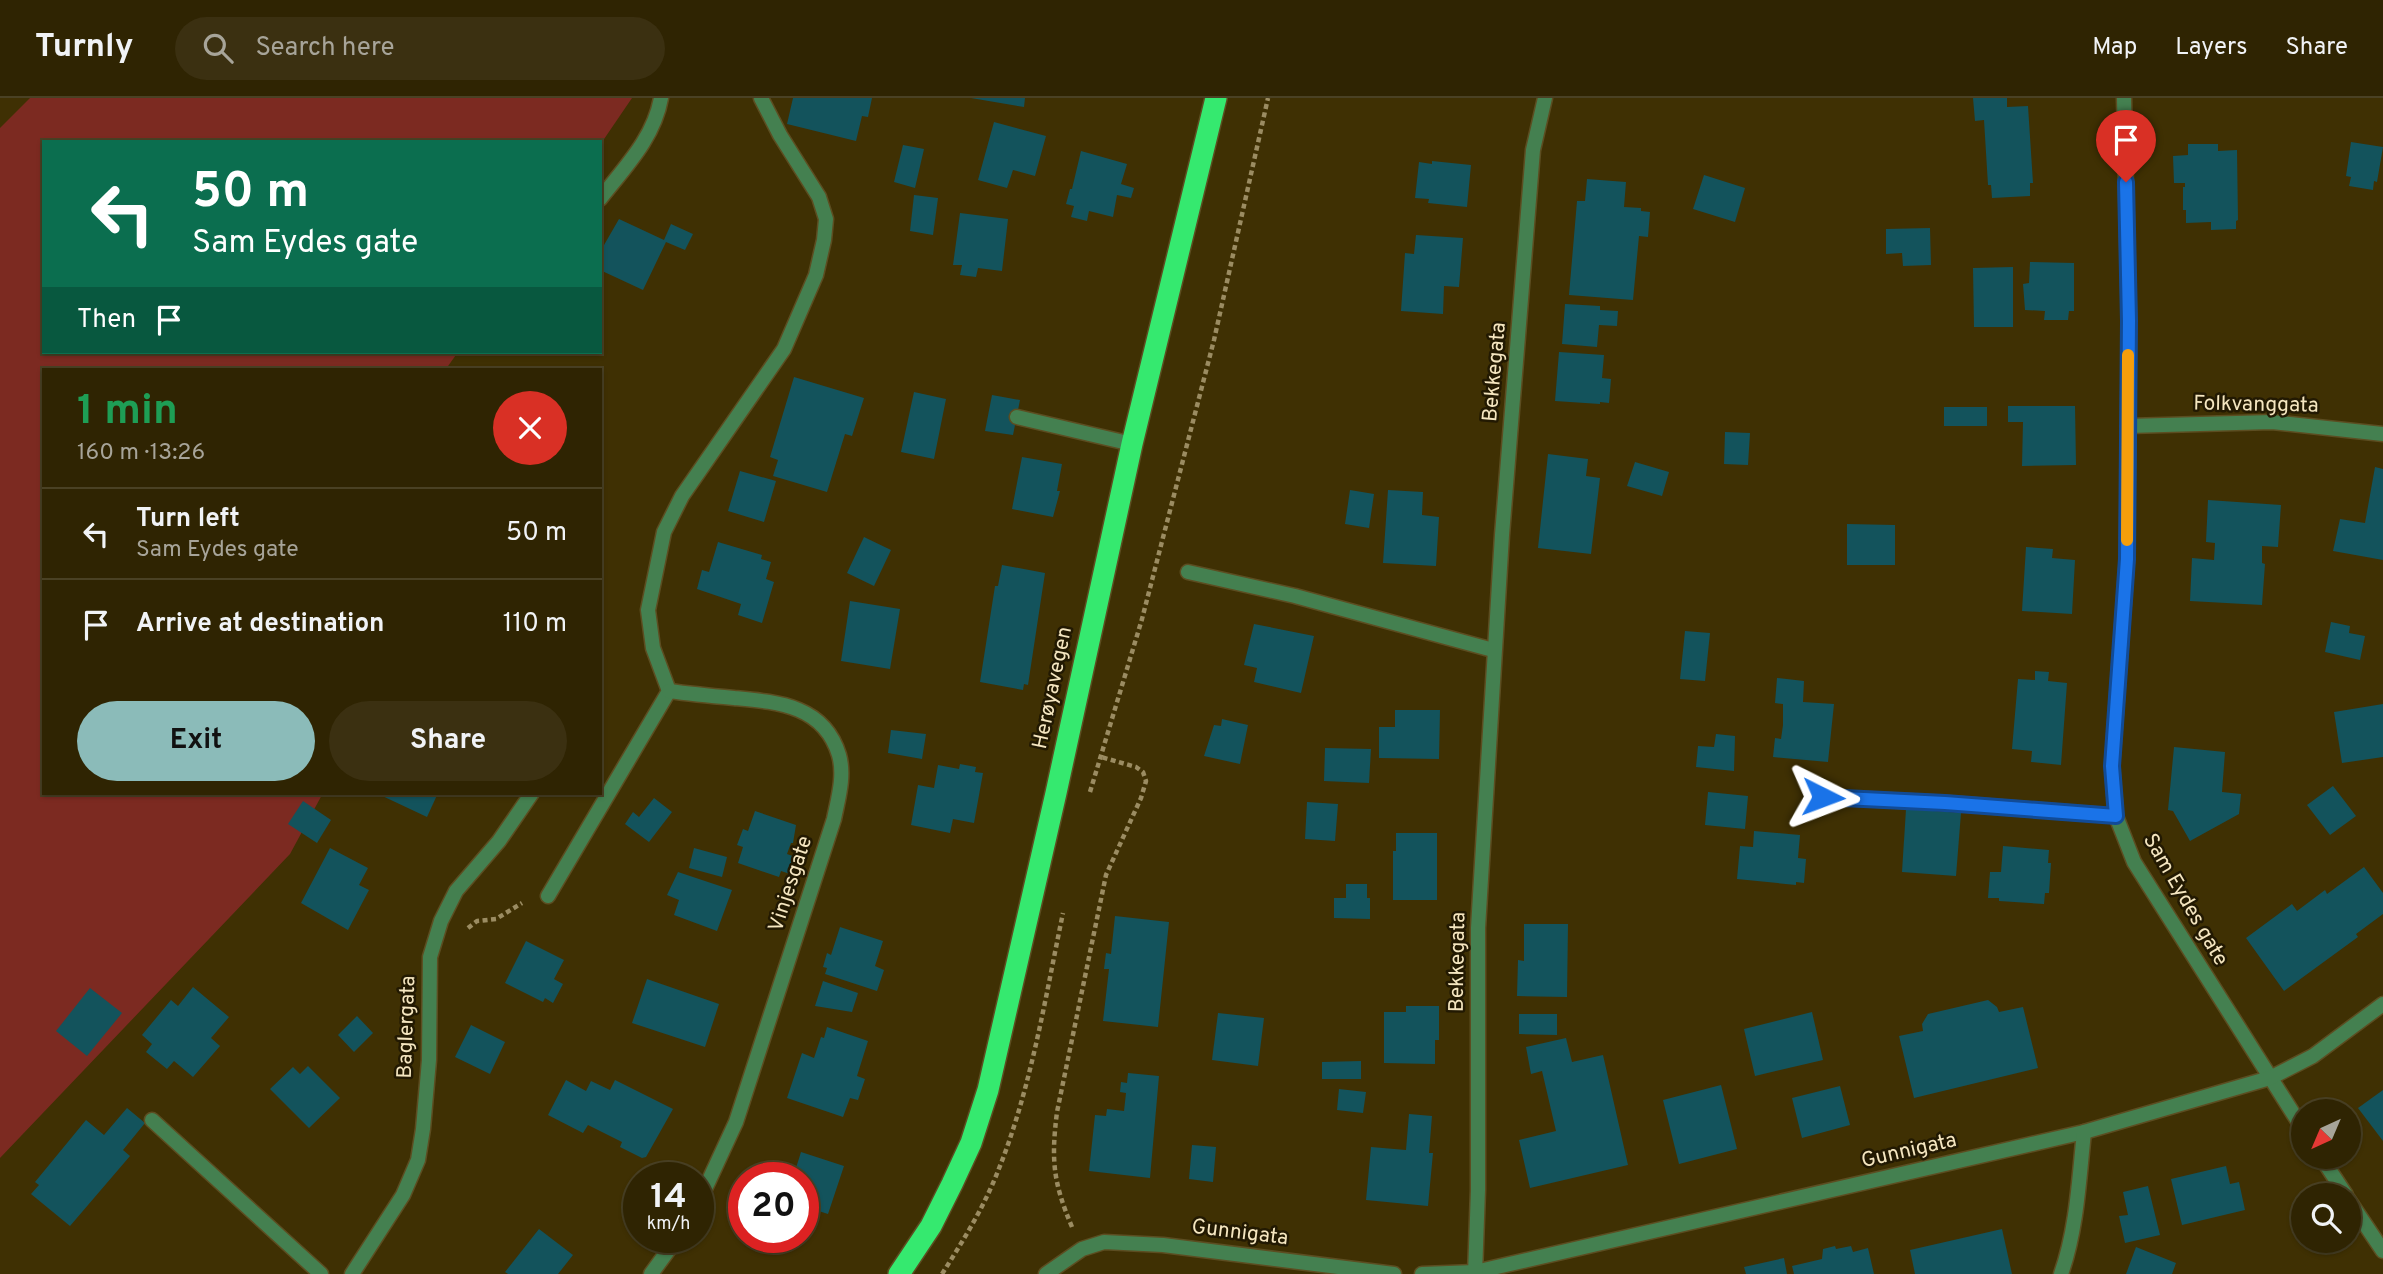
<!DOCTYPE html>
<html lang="en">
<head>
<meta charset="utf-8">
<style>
	body { margin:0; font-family:Overpass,sans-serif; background:#3b3011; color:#f1f3f6; height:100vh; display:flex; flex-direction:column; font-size:26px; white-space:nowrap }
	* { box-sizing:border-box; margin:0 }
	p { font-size:23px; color:#a7a499 }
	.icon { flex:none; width:38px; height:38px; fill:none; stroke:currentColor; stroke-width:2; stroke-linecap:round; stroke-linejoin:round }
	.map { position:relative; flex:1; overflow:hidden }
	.drawer { position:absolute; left:42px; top:270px; width:560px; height:427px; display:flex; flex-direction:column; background:#2f2402; border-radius:0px; box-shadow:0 2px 5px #0004,0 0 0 2px #4a4124 }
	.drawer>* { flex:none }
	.banner { position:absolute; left:42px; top:42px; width:560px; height:214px; border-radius:0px; box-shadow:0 2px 5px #0004,0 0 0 2px #4a4124; background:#0b6e4f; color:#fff; overflow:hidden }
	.needle { width:46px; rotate:224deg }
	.controls { position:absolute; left:2291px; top:1001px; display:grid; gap:14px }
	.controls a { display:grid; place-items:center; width:70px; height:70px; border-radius:50%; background:#2f2402; box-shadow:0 2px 5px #0004,0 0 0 2px #4a4124; font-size:35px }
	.speed { position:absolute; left:623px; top:1064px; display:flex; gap:14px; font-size:35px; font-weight:700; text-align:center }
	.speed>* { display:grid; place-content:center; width:91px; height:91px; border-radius:50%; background:#2f2402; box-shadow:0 2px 5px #0004,0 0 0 2px #4a4124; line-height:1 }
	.speed small { font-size:18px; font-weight:400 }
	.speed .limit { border:10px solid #d22; background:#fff; color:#111 }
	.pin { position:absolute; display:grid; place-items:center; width:60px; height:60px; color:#fff; margin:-72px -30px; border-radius:50% 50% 50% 0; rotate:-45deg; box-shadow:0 0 7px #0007 }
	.pin .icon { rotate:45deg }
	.me { position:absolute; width:77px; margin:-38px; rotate:93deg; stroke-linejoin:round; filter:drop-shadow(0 0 5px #0008) }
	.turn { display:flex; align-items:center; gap:24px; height:147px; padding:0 35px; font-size:32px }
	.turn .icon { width:91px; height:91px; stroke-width:2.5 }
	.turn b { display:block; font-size:49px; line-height:60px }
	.then { display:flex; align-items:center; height:66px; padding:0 35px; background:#0003; gap:14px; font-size:26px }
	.round { display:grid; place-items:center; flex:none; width:74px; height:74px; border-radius:37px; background:#3b3011 }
	.overview { display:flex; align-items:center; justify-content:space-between; height:119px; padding:0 35px }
	h1 { font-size:42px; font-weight:700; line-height:52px; color:#1e9e55 }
	.button { display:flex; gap:14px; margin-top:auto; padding:14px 35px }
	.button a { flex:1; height:80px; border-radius:42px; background:#8bbbb9; color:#111; font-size:28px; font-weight:700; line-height:80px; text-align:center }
	.button a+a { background:#3b3011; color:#f1f3f6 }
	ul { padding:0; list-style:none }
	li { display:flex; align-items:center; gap:21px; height:91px; padding:0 35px; border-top:2px solid #4a4124 }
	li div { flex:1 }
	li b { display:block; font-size:26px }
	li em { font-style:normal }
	header { display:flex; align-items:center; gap:42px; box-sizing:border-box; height:98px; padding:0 35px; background:#2f2402; border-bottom:2px solid #4a4124 }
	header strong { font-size:33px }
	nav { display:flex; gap:38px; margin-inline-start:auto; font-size:24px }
	.search { width:490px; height:63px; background:#3b3011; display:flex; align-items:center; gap:18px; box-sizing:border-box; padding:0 24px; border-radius:38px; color:#a7a499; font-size:26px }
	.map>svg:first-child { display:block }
	.green { fill:#7c2a21 }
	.building { fill:#13535c }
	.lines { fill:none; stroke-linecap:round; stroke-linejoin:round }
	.lane-casing { stroke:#5c4d21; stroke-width:17 }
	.street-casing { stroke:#5c4d21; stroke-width:17 }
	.highway-casing { stroke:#5c4d21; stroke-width:24 }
	.path { stroke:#9b8c62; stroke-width:4.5; stroke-dasharray:5 3.5; stroke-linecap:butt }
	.lane { stroke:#448050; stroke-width:14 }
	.street { stroke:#448050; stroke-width:14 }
	.highway { stroke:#35e96f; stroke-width:21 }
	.route-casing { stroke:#114b97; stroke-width:18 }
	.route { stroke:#1a73e8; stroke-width:12 }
	.slow { stroke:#f59e0b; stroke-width:12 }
	.labels { text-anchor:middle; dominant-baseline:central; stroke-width:5; stroke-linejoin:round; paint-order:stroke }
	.street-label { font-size:21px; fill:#f5e6c0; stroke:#221902 }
</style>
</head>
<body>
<header>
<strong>Turnly</strong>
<div class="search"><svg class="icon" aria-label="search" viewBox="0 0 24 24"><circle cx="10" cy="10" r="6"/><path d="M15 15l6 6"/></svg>Search here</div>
<nav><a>Map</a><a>Layers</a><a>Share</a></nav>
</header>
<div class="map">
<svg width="2383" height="1176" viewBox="0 0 2383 1176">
	<rect width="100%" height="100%" fill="#3f3003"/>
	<!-- green -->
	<path class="green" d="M30,0H632L600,47V44H44V254H458L446,271H44V695H323L290,756L0,1060V30Z"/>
	<!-- building -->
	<g class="building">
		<path d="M793,0H872L868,19L862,18L856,43L787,26Z"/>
		<path d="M971,0H1025L1024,9Z"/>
		<path d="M1973,0H2007V9L2028,8L2033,85H2030V98L1992,100L1991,87H1988L1984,22L1975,23Z"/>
		<path d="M994,24L1046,38L1035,78L1013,72L1007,90L978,82Z"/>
		<path d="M2351,44L2383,49L2377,84L2374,83L2373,92L2349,88L2351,79L2346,78Z"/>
		<path d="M2188,46H2218V53L2237,52L2238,122L2236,123V131L2211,132V124L2186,125V112H2183V89H2185V85H2174L2173,58L2188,57Z"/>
		<path d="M903,47L924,51L915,90L894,84Z"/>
		<path d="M1081,53L1127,66L1121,86L1134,90L1131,100L1117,97L1113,119L1089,113L1087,123L1071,119L1074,108L1066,106L1070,91H1072Z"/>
		<path d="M1432,63L1471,67L1467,109L1428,105L1429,101L1415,100L1419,64L1432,66Z"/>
		<path d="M1704,77L1745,90L1735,124L1693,111Z"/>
		<path d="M1587,81L1626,84L1624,109L1641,110V113L1650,114L1648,139L1639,138L1633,202L1569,197L1577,103H1585Z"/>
		<path d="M914,97L938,100L933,137L910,133Z"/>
		<path d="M960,115L1008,121L1002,173L978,170L976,179L960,177L962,167H953Z"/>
		<path d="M619,121L664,142L671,126L693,136L685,152L666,144L643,192L600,172V154Z"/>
		<path d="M1930,130L1931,167L1903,168L1902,155L1886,156V131Z"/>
		<path d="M1416,137L1463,140L1459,189L1444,188L1443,216L1401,213L1405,155L1414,156Z"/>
		<path d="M2030,164L2074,165V213H2069L2068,222H2044L2045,213L2025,212L2023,186L2029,185Z"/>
		<path d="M2013,169V229H1974L1973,170Z"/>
		<path d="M1565,206L1600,208V212L1618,213L1617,228L1599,227L1597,249L1562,246Z"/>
		<path d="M1559,254L1604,257L1602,280L1611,281L1609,305L1600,304V306L1555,303Z"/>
		<path d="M794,279L864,300L852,338L845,336L827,394L773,378L778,362L770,359Z"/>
		<path d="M914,294L946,301L934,361L901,354Z"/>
		<path d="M992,297L1020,302L1013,337L985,333Z"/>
		<path d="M2008,308H2075L2076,367L2022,368L2023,324H2008Z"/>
		<rect x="1944" y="309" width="43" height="19"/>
		<path d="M1725,334L1750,335L1748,367L1724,366Z"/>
		<path d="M1548,356L1588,361L1586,378L1600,380L1591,456L1538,450Z"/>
		<path d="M1022,359L1062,366L1057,393H1060L1053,419L1012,411Z"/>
		<path d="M1635,364L1669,374L1662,398L1627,388Z"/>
		<path d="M2375,369L2383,371V462L2333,453L2340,421L2365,425Z"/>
		<path d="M740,373L776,383L764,424L728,413Z"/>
		<path d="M1350,392L1374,396L1369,430L1345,426Z"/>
		<path d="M1388,392L1423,394L1422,417L1439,419L1436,468L1383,465Z"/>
		<path d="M2208,402L2281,407L2278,449L2262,448V465L2265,466L2262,507L2190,503L2192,460L2214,462L2215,445L2206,444Z"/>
		<path d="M1847,426L1895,427V467H1847Z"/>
		<path d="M864,439L891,452L874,488L847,475Z"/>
		<path d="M718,444L762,457L761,461L771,464L766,481L774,484L762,525L738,517L741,506L697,491L702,472L709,474Z"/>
		<path d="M2026,449L2053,451L2052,460L2075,462L2072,516L2022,513Z"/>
		<path d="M1002,467L1045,475L1028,587L1024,586L1023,592L980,584L995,488H998Z"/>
		<path d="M850,503L900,511L890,571L841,563Z"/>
		<path d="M2331,524L2350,528L2349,535L2365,538L2360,562L2325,554Z"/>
		<path d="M1254,526L1314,538L1301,595L1254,584L1257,570L1244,567Z"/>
		<path d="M1685,533L1710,535L1705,583L1680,581Z"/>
		<path d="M2035,573L2049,574L2048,583L2067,585L2061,667L2031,664L2032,653L2012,651L2018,581L2035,582Z"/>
		<path d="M1777,580L1804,583L1803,604L1834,606L1828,664L1773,659L1775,640L1781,641L1783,627V606L1775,605Z"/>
		<path d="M2383,606V659L2342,665L2334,614Z"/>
		<path d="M1395,612H1440L1439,661L1379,660V629H1395Z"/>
		<path d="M1222,621L1248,627L1240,666L1204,658L1214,627L1221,628Z"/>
		<path d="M891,632L926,636L922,661L888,655Z"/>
		<path d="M1716,636L1735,638L1734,673L1696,669L1698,648L1714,649Z"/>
		<path d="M2174,649L2225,654L2222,694L2241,696L2239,716L2190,743L2173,713L2168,712Z"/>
		<path d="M1325,650L1371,651L1369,685L1324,683Z"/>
		<path d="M960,666L976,669L975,674L983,675L974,725L953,721L950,735L911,727L918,687L934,690L938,667L959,671Z"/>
		<path d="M2333,688L2356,718L2330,737L2307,707Z"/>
		<path d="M1708,694L1748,698L1745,731L1705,727Z"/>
		<path d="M376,695H438L427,719Z"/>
		<path d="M654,700L672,714L649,744L625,726L633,714L639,719Z"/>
		<path d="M303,703L331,722L317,745L288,726Z"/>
		<path d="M1307,704L1338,706L1335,743L1305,741Z"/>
		<path d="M1906,711L1961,715L1956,778L1902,774Z"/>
		<path d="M755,713L796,727L793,745H791L787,756L798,760L793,777L781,773L779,779L738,765L743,749L737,747L743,731L748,733Z"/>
		<path d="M1754,733L1800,737L1798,760L1806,761L1804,785L1796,784V787L1737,781L1740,748L1753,749Z"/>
		<path d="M1396,735H1437V802H1393V753H1396Z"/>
		<path d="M2003,748L2049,752L2048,765H2051L2049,795H2045L2044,806L1999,803V800H1988L1990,774H2001Z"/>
		<path d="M330,750L368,770L359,787L369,792L348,832L301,805Z"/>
		<path d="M694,750L727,759L722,779L689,770Z"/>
		<path d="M2364,769L2383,795V816L2356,836L2358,839L2284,893L2246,840L2292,806L2297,813L2325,792L2327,796Z"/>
		<path d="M678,774L732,792L717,833L674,817L679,802L667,797Z"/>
		<path d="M1346,786H1367V800H1370V821L1334,820V800H1346Z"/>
		<path d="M1115,818L1169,824L1158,929L1103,923L1109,871H1104L1106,855L1111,856Z"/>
		<path d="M1524,826H1568L1567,899L1517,898L1518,862L1524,863Z"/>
		<path d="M840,829L883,843L875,868L884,872L877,893L825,876L827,870L823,869L827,855L831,857Z"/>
		<path d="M526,843L564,862L554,881L563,886L553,905L545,900L543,904L505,885Z"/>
		<path d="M647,881L719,906L705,949L632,925Z"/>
		<path d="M823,883L858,895L852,914L815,908Z"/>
		<path d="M193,889L229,919L211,940L220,948L193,979L174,963L167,971L146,954L152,946L142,937L171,902L178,908Z"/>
		<path d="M90,890L122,915L87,958L56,933Z"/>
		<path d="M1988,902L1997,909L1999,914L2023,909L2038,970L1914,1000L1899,938L1923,933L1922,926L1928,916Z"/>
		<path d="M1406,908H1439V942H1435V966L1384,965V914H1406Z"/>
		<path d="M1812,914L1823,962L1755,978L1744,931Z"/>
		<path d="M1218,915L1264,920L1258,968L1212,962Z"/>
		<path d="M1519,916H1557V937L1519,936Z"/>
		<path d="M357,918L373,935L354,954L338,937Z"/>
		<path d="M471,927L505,944L490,976L455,959Z"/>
		<path d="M827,929L868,943L857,978L865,981L858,1002L850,1000L843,1019L787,1000L802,955L814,960L821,939L824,940Z"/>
		<path d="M1566,940L1572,964L1603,957L1628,1067L1530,1090L1519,1042L1556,1033L1542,973L1531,976L1526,949Z"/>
		<path d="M1361,963V981H1322V964Z"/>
		<path d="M308,968L340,1000L309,1030L270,991L293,969L300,976Z"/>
		<path d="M1128,975L1159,978L1150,1080L1089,1073L1095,1017L1106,1018L1107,1011L1124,1013L1126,995L1120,994L1121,984L1127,985Z"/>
		<path d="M566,982L586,993L591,983L610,992L615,982L673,1011L646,1059L642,1060L620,1049L622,1044L588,1027L583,1035L548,1017Z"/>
		<path d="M1721,987L1737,1051L1679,1066L1663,1002Z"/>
		<path d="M1840,988L1850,1027L1802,1040L1792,1000Z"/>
		<path d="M1339,991L1366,994L1363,1015L1337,1012Z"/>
		<path d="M2383,992V1043L2358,1010Z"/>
		<path d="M127,1010L145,1025L123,1052L130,1058L70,1128L31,1096L39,1087L35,1084L86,1022L104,1037Z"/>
		<path d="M1409,1016L1432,1018L1429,1055H1433L1428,1108L1366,1102L1371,1049L1406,1052Z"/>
		<path d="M1192,1047L1216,1049L1213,1084L1189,1081Z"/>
		<path d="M801,1054L844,1068L828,1116L803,1108V1080H763L767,1069L782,1074L785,1066L796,1070Z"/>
		<path d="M2226,1068L2230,1086L2239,1084L2245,1112L2182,1127L2171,1081Z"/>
		<path d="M2148,1088L2160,1137L2125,1145L2119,1118L2128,1117L2123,1094Z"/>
		<path d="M539,1131L573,1157L558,1176H508L505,1174Z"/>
		<path d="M2002,1131L2012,1176H1915L1910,1152Z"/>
		<path d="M1835,1148L1836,1151L1851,1148L1853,1154L1868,1150L1874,1176H1794L1792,1168L1822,1161L1823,1151Z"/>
		<path d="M2136,1149L2176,1165L2172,1176H2126Z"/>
		<path d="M1784,1160L1787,1176H1746L1744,1169Z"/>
	</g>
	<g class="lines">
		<defs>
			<g id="lane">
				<path d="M600,101C625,69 654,40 661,0"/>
				<path d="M1017,319L1132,346"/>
				<path d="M1823,699L1946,705L2116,718"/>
				<path d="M548,798L669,593L653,550L648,512L664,434L682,398L784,251L816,177L824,142L826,121L819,99L780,37L761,0"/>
				<path d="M152,1022L321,1176"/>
			</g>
			<g id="street">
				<path d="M2124,0L2129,223L2127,461L2112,668L2116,718L2134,764L2303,1031"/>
				<path d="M2128,328L2272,324L2383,336"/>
				<path d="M1188,474L1295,498L1493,552"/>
				<path d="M669,593C691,596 712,598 734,600C777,604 824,607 839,657C845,678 838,701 834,721L736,1024L698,1106"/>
				<path d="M2321,1059L2346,1097"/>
				<path d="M2348,1101L2383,1153"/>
				<path d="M352,1176L403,1097L418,1062L423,1031L429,962L430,859L441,823L456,793L499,743L532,695"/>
				<path d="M651,1176L678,1139"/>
				<path d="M1046,1176L1082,1151L1104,1144L1163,1147L1394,1176"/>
				<path d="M1422,1176L1475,1174L2084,1034L2270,980L2313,958L2383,906"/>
				<path d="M1475,1176L1478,1092V830L1502,437L1533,52L1545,0"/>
				<path d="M2061,1176C2077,1131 2079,1081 2084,1034"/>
			</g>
			<path id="highway" d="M899,1176L931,1128L952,1086L971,1045L988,992L1056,695L1132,346L1216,0"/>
		</defs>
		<!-- lane casing -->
		<use href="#lane" class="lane-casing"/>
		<!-- street casing -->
		<use href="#street" class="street-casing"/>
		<!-- highway casing -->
		<use href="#highway" class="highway-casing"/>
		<!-- path -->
		<g class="path">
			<path d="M1090,694L1142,521L1214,242L1268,0"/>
			<path d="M468,830L477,823L496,821L522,805"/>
			<path d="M1072,1129C1053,1084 1051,1062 1057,1014L1106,777L1141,700L1146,683L1143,674L1136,669L1101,659"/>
			<path d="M942,1176C963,1143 984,1109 998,1073C1031,991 1045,901 1063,815"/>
		</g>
		<!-- lane -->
		<use href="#lane" class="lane"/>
		<!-- street -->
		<use href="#street" class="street"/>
		<!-- highway -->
		<use href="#highway" class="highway"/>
	</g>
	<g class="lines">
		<defs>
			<path id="route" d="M1823,699L1945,705L2116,718L2112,668L2127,461L2129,223L2126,84"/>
		</defs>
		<!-- route casing -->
		<use href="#route" class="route-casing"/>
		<!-- route -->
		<use href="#route" class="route"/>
		<!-- slow -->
		<path class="slow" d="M2127,442L2128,257"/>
	</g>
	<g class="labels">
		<!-- street labels -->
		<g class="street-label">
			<text transform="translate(1495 274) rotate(-85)">Bekkegata</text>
			<text transform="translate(2256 307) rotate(1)">Folkvanggata</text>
			<text transform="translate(1053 590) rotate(-78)">Herøyavegen</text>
			<text transform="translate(791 786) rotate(-72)">Vinjesgate</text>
			<text transform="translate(2185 802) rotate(60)">Sam Eydes gate</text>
			<text transform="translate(1458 864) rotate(-89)">Bekkegata</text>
			<text transform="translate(407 929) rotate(-88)">Baglergata</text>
			<text transform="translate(1909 1053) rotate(-13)">Gunnigata</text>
			<text transform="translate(1240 1135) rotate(7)">Gunnigata</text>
		</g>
	</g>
</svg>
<div class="controls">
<a><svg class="needle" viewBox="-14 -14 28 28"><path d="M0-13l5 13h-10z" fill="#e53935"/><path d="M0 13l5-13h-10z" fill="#a7a499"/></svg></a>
<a><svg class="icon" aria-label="search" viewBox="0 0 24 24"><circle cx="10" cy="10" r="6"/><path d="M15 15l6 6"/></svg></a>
</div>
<div class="speed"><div>14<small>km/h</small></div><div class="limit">20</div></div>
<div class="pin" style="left:2126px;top:84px;background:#d93025"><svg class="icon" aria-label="arrive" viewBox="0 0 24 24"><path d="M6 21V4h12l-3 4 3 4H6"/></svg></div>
<svg class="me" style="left:1823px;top:699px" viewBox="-20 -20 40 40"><path d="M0-17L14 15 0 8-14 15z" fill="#1a73e8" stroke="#fff" stroke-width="4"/></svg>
<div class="banner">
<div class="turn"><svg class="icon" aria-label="left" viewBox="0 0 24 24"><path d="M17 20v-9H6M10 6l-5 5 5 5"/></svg><div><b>50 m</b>Sam Eydes gate</div></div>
<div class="then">Then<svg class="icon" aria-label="arrive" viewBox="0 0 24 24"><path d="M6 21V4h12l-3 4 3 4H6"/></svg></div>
</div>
<section class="drawer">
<div class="overview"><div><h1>1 min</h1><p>160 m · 13:26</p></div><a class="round" style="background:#d93025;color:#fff"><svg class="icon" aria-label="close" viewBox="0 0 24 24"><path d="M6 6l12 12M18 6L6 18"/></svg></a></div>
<ul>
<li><svg class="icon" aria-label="left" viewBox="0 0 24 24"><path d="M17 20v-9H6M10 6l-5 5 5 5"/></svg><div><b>Turn left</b><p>Sam Eydes gate</p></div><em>50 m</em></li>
<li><svg class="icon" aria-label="arrive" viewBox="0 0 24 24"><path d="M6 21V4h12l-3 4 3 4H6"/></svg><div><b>Arrive at destination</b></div><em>110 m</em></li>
</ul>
<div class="button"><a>Exit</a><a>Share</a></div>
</section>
</div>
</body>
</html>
